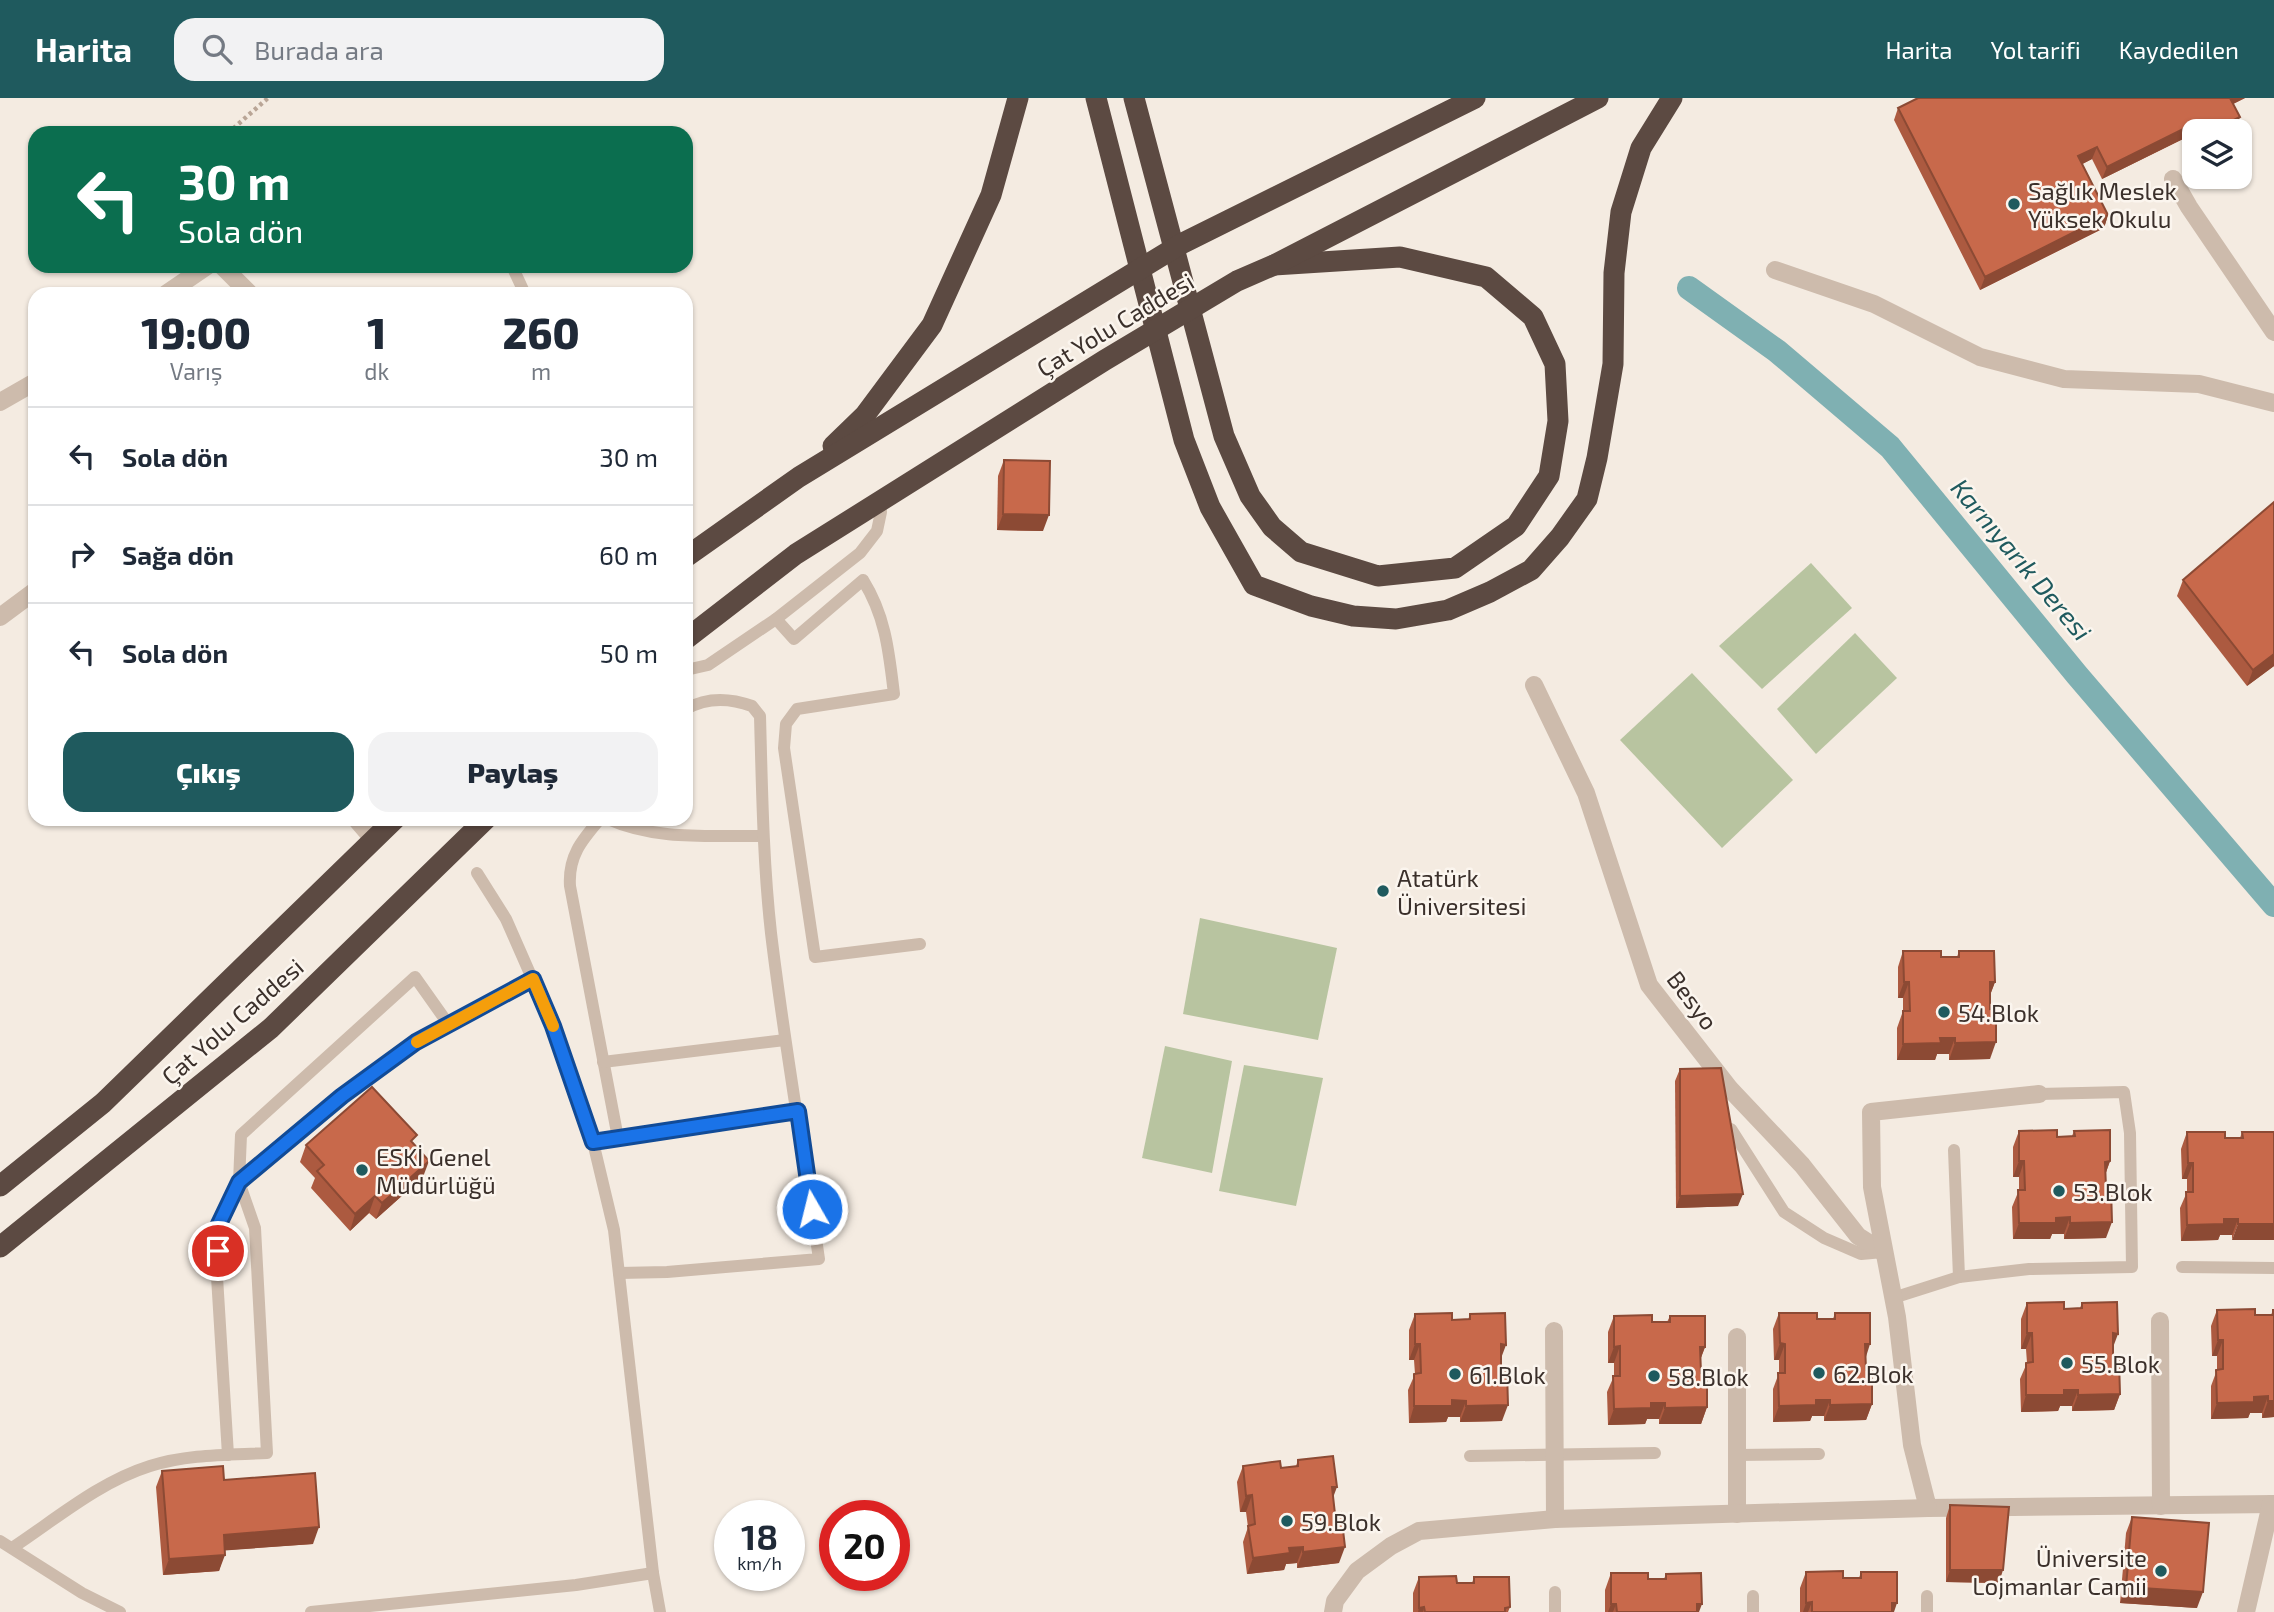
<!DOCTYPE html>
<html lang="tr">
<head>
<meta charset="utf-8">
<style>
	body { margin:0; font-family:"Exo 2",sans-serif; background:#f2f2f3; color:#1f2937; height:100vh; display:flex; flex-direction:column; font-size:26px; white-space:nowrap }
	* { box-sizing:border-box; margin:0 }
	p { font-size:23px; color:#747a83 }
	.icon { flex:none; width:38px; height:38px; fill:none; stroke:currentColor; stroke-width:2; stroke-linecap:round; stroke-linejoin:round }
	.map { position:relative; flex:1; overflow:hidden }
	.panel { position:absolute; left:28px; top:189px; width:665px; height:539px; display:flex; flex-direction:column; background:#fff; border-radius:21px; box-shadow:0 2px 5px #0004 }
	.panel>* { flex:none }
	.banner { position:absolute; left:28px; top:28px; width:665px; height:147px; border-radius:21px; box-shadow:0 2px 5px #0004; background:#0b6e4f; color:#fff; overflow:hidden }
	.fabs { position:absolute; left:2182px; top:21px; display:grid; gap:14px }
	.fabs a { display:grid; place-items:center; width:70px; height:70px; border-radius:14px; background:#fff; box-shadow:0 2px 5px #0004; font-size:35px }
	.speed { position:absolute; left:714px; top:1402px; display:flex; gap:14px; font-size:35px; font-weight:700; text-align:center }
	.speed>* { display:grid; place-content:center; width:91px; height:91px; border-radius:50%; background:#fff; box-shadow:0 2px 5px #0004; line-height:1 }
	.speed small { font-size:18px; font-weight:400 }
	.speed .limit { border:10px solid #d22; background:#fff; color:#111 }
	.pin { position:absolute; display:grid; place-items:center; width:60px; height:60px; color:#fff; margin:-30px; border:4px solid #fff; border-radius:50%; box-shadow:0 2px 7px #0007 }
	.me { position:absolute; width:77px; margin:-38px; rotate:352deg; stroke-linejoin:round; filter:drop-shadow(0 0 5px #0008) }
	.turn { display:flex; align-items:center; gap:24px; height:147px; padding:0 35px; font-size:32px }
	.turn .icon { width:91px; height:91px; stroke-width:2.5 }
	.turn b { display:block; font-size:49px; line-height:60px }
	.eta { display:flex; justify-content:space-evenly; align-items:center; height:119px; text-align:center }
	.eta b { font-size:42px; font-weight:800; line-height:49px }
	.primary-button { display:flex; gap:14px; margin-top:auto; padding:14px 35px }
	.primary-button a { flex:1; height:80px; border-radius:21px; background:#1f5a5e; color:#fff; font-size:28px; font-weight:800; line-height:80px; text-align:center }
	.primary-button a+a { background:#f2f2f3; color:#1f2937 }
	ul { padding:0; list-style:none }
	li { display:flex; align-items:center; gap:21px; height:98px; padding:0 35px; border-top:2px solid #e0e1e3 }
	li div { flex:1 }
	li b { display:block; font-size:26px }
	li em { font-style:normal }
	header { display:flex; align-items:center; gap:42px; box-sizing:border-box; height:98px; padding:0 35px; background:#1f5a5e; color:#fff }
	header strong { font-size:33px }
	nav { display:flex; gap:38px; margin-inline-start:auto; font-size:24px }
	.search { width:490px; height:63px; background:#f2f2f3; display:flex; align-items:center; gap:18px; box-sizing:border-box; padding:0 24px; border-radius:21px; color:#747a83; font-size:26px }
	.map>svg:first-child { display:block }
	.green { fill:#b8c4a0 }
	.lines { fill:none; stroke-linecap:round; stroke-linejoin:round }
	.canal { stroke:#7fb0b2; stroke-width:24 }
	.path { stroke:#b9a596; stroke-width:4.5; stroke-dasharray:3.5 3.5; stroke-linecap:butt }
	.lane { stroke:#cdbbac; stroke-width:12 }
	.street { stroke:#cdbbac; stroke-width:18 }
	.highway { stroke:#5c4a42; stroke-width:21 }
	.wall { fill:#ac5a40 }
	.shaded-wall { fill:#8c4a34 }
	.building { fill:#c8694b; stroke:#8c4a34; stroke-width:2 }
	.route-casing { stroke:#114b97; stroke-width:18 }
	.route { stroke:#1a73e8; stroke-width:12 }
	.slow { stroke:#f59e0b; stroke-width:12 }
	.poi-dot { fill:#1f5a5e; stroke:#fbf5ee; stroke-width:2.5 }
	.labels { text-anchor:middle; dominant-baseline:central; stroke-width:5; stroke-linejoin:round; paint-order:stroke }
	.poi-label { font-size:24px; fill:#3b302b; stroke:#fbf5ee; text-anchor:start }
	.street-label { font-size:24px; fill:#3b302b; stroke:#fbf5ee }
	.water-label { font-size:26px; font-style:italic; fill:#1f5a5e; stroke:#fbf5ee }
</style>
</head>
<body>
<header>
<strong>Harita</strong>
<div class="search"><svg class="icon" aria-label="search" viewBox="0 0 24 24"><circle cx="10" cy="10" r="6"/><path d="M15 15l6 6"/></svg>Burada ara</div>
<nav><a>Harita</a><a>Yol tarifi</a><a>Kaydedilen</a></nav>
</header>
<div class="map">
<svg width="2274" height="1514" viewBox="0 0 2274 1514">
	<rect width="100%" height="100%" fill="#f4ebe1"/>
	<!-- green -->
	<g class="green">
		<path d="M1811,465L1852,510L1762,591L1719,548Z"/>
		<path d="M1855,535L1897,580L1816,656L1777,611Z"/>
		<path d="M1692,575L1793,682L1722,750L1620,642Z"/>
		<path d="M1200,820L1337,850L1318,942L1183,916Z"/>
		<path d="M1165,948L1232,963L1212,1075L1142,1060Z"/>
		<path d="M1244,967L1323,980L1296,1108L1219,1093Z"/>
	</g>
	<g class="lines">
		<!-- canal -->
		<path class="canal" d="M1689,190L1777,253L1890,349L2077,577L2274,807"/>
		<!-- path -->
		<path class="path" d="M228,35L268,0"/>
		<!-- lane -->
		<g class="lane">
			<path d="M512,168L525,196"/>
			<path d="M776,521L794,541L863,482C886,519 889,555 894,596L797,611L786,626L784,650L815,859L920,846"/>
			<path d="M686,572L708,567L776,521L860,455L877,433L881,414L880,403"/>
			<path d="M600,721C582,742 568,758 570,788L618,1040"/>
			<path d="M608,721C657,743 711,737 763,738"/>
			<path d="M477,775L506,821L553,928L593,1044L614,1132L653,1475L660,1514"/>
			<path d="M603,964L785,942"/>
			<path d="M1731,1031L1784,1114L1824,1140L1861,1156L1883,1154"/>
			<path d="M593,1044L798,1013"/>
			<path d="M1954,1052L1959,1179"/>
			<path d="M239,1084L342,998L416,944L532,881"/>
			<path d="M2182,1169L2274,1170"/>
			<path d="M619,1175L667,1174L819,1161C803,1052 784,944 771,835C763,763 762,690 760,618L752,608C730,600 707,599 686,611"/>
			<path d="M1893,1200L1959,1179L2029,1171L2132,1169L2130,1035L2124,994L2039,996"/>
			<path d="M228,1357L217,1179L219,1126L239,1084L241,1037L415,879L449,927"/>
			<path d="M1737,1357L1819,1356"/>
			<path d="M1470,1358L1655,1355"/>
			<path d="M0,1443L82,1495L120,1514"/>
			<path d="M12,1450C56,1421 99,1384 150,1368C188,1356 228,1357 267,1355L255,1130L239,1084"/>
			<path d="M1555,1494V1514"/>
			<path d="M311,1514L576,1487L653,1475"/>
			<path d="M1753,1514V1498"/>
			<path d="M1927,1514V1498"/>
		</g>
		<!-- street -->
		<g class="street">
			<path d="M2173,81L2189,109L2274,234"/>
			<path d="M222,168L250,196"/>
			<path d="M1775,172L1874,206L1980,259L2064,281L2199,286L2274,305"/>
			<path d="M166,196L207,168"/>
			<path d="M0,304L35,284"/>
			<path d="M0,519L35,493"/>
			<path d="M1534,587L1586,695L1649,887L1730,991L1802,1067L1858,1138L1883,1154"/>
			<path d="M356,721L374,742"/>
			<path d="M2039,996L1871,1014L1872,1089L1897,1219L1912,1347L1928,1410L2274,1406"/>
			<path d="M2160,1223L2161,1408"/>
			<path d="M1554,1233L1555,1421"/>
			<path d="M1737,1239V1416"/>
			<path d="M1333,1514L1335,1503L1357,1473L1391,1448L1419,1433L1555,1421L1928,1410"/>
			<path d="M2246,1514L2271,1406"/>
		</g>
		<!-- highway -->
		<g class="highway">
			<path d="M1096,0L1184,342L1210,409L1254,487L1311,508L1353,518L1396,521L1448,512L1490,494L1531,472L1560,439L1587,401L1597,360L1613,266L1614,175L1621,114L1641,50L1672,0"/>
			<path d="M1134,0L1224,338L1250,398L1272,429L1301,454L1378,478L1455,470L1516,428L1549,378L1558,323L1555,266L1533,219L1486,179L1400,159L1274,167"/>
			<path d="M833,348L865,317L932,227L991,97L1018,0"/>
			<path d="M686,459L799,379L1181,146L1475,0"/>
			<path d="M686,541L796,456L1105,262L1237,183L1274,167L1598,0"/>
			<path d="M0,1088L103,1005L395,721"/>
			<path d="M0,1149L271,930L486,721"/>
		</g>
	</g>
	<!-- wall -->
	<g class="wall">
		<path d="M2245,0L2233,6L2235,31L2231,33H2194V52L2190,54L2183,41L2102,81L2092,61L2082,66L2108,117L2104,130L1980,192L1894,22L1898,10Z"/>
		<path d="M1004,362L1043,433L997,432L998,378Z"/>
		<path d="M2183,482L2274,568L2247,588L2177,498Z"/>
		<path d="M1903,853L1941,859H1957L1959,853L1995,884L1990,897V961L1949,962V956H1937L1935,962H1897V930L1903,913V900H1898V869Z"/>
		<path d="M1680,971L1738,1108L1676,1110L1675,983Z"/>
		<path d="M2019,1033L2057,1039L2072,1038L2074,1033L2110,1063L2105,1077L2106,1140L2064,1141V1136H2052L2050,1141H2013L2012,1109L2019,1092V1079H2013V1049Z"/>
		<path d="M2187,1034L2225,1040H2240L2242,1034H2274L2232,1142V1137H2220L2218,1142L2181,1143L2180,1110L2187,1094V1081H2182L2181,1051Z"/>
		<path d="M413,1046L423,1079L376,1121L369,1115L350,1133L311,1090L315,1080L300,1064L306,1047Z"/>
		<path d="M2027,1205L2064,1211L2080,1210L2082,1205L2113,1249V1262L2120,1296L2114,1312L2072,1313V1308H2060L2058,1313L2021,1314L2020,1281L2027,1265L2026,1251H2021V1221Z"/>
		<path d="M2217,1212L2255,1217H2271L2273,1212H2274V1319L2262,1320V1315H2250L2248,1320L2211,1321V1288L2217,1272V1258H2212L2211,1228Z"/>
		<path d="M1779,1215L1817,1221H1833L1835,1215L1866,1259V1272L1872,1306L1866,1322L1824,1323V1318H1812L1810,1323L1773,1324V1291L1779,1275V1262H1774L1773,1231Z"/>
		<path d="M1415,1216L1452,1222H1468L1470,1216L1501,1260L1502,1323L1460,1324V1319H1448L1446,1324L1409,1325L1408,1292L1415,1276L1414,1262H1409V1232Z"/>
		<path d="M1614,1218L1652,1224H1667L1670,1218L1705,1249L1700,1262L1701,1275L1707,1309L1701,1326H1659V1321H1647L1645,1326L1608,1327L1607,1294L1614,1278V1265H1608V1234Z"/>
		<path d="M1298,1362L1333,1399L1339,1465L1297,1470V1465L1286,1466L1284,1472L1247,1476L1243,1444L1248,1429L1246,1414H1240L1237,1384L1243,1368L1281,1370L1296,1368Z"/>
		<path d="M162,1373L224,1382L313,1446L225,1452L219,1473L163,1477L156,1389Z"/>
		<path d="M1950,1407L1999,1485L1946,1484V1420Z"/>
		<path d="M2132,1419L2197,1510L2120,1505L2126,1435Z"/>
		<path d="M1806,1474L1843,1480H1859L1861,1474L1894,1514H1800V1490Z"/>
		<path d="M1611,1475L1648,1481H1664L1666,1476L1699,1514H1605V1492Z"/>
		<path d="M1419,1479L1457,1485H1472L1474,1479L1510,1509L1508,1514H1413V1495Z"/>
	</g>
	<!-- shaded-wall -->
	<g class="shaded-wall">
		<path d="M2228,0H2245L2225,10Z"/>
		<path d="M2240,19L2235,31L2231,33H2211Z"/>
		<path d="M2187,29L2183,41L2102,81L2107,69Z"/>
		<path d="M2194,42V52L2190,54Z"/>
		<path d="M2097,49L2092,61L2073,71L2078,58Z"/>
		<path d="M2108,117L2104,130L1980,192L1985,179Z"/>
		<path d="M1003,416L1049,417L1043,433L997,432Z"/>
		<path d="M2274,556V568L2247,588L2253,572Z"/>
		<path d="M1904,884H1909L1903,900H1898Z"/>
		<path d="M1990,884H1995L1989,900Z"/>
		<path d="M1940,940H1955L1949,956H1937L1935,962H1897L1903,946Z"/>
		<path d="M1996,944L1990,961L1949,962L1955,945Z"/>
		<path d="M429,1063L423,1079L376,1121L382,1105Z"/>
		<path d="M2019,1063H2024L2019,1079H2013Z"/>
		<path d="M2110,1063L2104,1080L2105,1064Z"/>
		<path d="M2188,1065H2193L2187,1081H2182Z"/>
		<path d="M1743,1096L1738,1108L1676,1110L1680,1098Z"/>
		<path d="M375,1098L369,1115L350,1133L355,1116Z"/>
		<path d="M2070,1119L2064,1136H2052L2050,1141H2013L2019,1125L2056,1120Z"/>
		<path d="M2224,1121H2238L2232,1137H2220L2218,1142L2181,1143L2187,1127Z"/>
		<path d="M2112,1124L2106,1140L2064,1141L2070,1125Z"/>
		<path d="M2238,1126H2274V1142H2232Z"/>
		<path d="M2027,1235H2032L2026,1251H2021Z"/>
		<path d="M2113,1235L2118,1236L2112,1252Z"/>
		<path d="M2218,1242H2223L2217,1258H2212Z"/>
		<path d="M1780,1245L1785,1246L1779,1262H1774Z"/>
		<path d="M1415,1246H1420L1414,1262H1409Z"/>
		<path d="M1501,1246L1506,1247L1500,1263Z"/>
		<path d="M1865,1246H1870L1865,1262Z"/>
		<path d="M1620,1248L1614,1265H1608L1614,1249Z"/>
		<path d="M1700,1249H1705L1699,1265Z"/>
		<path d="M2064,1292H2078L2072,1308H2060L2058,1313L2021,1314L2026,1297Z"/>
		<path d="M2120,1296L2114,1312L2072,1313L2078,1297Z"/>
		<path d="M2268,1298L2262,1315H2250L2248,1320L2211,1321L2217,1305L2254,1299Z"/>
		<path d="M1452,1302L1466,1303L1460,1319H1448L1446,1324L1409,1325L1414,1308Z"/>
		<path d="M1816,1302H1830L1824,1318H1812L1810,1323L1773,1324L1779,1308Z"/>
		<path d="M2268,1303H2274V1319L2262,1320Z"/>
		<path d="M1651,1305H1665L1659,1321H1647L1645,1326L1608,1327L1614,1311Z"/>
		<path d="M1872,1306L1866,1322L1824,1323L1830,1307Z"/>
		<path d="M1508,1307L1502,1323L1460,1324L1466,1308Z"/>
		<path d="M1707,1309L1701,1326H1659L1665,1310Z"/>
		<path d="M1332,1389H1337L1331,1405Z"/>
		<path d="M1252,1397L1246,1414H1240L1246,1398Z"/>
		<path d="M319,1429L313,1446L218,1453L224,1437Z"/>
		<path d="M1303,1449L1297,1465L1286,1466L1284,1472L1247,1476L1253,1460L1289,1450Z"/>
		<path d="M1345,1449L1339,1465L1297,1470L1303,1454Z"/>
		<path d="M225,1457L219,1473L163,1477L169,1461Z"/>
		<path d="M1950,1472H2003L1999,1485L1946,1484Z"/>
		<path d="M2126,1489L2203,1494L2197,1510L2120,1505Z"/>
		<path d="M1812,1504L1808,1514H1803L1806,1505Z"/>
		<path d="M1892,1505H1897L1894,1514H1888Z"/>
		<path d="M1611,1506H1616L1613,1514H1608Z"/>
		<path d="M1697,1506H1702L1699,1514H1694Z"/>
		<path d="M1424,1509L1423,1514H1418L1419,1510Z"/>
	</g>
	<!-- building -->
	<g class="building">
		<path d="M1918,0H2230L2240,19L2211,33H2194V42L2187,29L2107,69L2097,49L2078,58L2108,117L1985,179L1898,10Z"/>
		<path d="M1004,362L1050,363L1049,417L1003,416Z"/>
		<path d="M2274,404V556L2253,572L2183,482Z"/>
		<path d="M1903,853H1941V859H1959V853H1994L1995,884H1990V911L1996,910V944L1955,945V940H1940L1941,945L1903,946V913H1910L1909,884H1904Z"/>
		<path d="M1721,970L1743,1096L1680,1098V971Z"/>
		<path d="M372,989L417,1037L411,1043L429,1063L382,1105L375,1098L355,1116L317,1073L324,1067L306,1047Z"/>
		<path d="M2057,1032V1039L2075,1038L2074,1033L2110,1032V1063L2105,1064L2106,1090H2111L2112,1124L2070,1125V1119L2056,1120V1125H2019L2018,1092H2025L2024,1063H2019V1033Z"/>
		<path d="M2187,1034H2225V1040H2243L2242,1034H2274V1126H2238V1121H2224V1126L2187,1127L2186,1094H2193V1065H2188Z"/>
		<path d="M2064,1204V1211L2082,1210V1205L2117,1204L2118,1236L2113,1235V1262H2119L2120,1296L2078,1297V1292H2064V1297H2026V1265L2033,1264L2032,1235H2027V1205Z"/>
		<path d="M2255,1211V1217H2273V1212H2274V1303H2268V1298L2254,1299V1304L2217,1305L2216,1272L2223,1271V1242H2218L2217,1212Z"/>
		<path d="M1452,1215V1222L1470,1221V1216L1505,1215L1506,1247L1501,1246V1273H1507L1508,1307L1466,1308V1303L1452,1302V1308H1414V1276L1421,1275L1420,1246H1415V1216Z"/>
		<path d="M1779,1215H1817V1221H1835V1215H1870V1246H1865L1866,1272H1872V1306L1830,1307V1302H1816V1307L1779,1308L1778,1275H1785V1246L1780,1245Z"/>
		<path d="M1652,1217V1224H1670V1218H1705V1249H1700L1701,1275H1707V1309L1665,1310V1305H1651V1310L1614,1311L1613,1278H1620V1248L1614,1249V1218Z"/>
		<path d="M1333,1358L1337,1389H1332L1335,1416L1341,1415L1345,1449L1303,1454V1449L1289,1450L1290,1455L1253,1460L1248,1428L1255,1426L1252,1397L1246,1398L1243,1368L1280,1363L1281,1370L1298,1368V1362Z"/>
		<path d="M223,1368L224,1382L315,1375L319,1429L224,1437L225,1457L169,1461L162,1373Z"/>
		<path d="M1950,1407L2009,1409L2003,1472H1950Z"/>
		<path d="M2132,1419L2209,1425L2203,1494L2126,1489Z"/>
		<path d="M1843,1473V1480H1861V1474H1897V1505H1892V1514H1812V1504L1806,1505V1474Z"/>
		<path d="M1611,1475H1648V1481H1666V1476L1701,1475L1702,1506H1697V1514H1617L1616,1506H1611Z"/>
		<path d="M1456,1478L1457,1485H1474V1479H1509L1510,1509L1505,1510V1514H1425L1424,1509L1419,1510V1479Z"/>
	</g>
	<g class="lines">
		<defs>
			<path id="route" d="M218,1153L219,1126L239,1084L342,998L416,944L533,881L553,928L593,1044L798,1013L812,1111"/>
		</defs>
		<!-- route casing -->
		<use href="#route" class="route-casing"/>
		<!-- route -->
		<use href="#route" class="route"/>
		<!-- slow -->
		<path class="slow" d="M417,944L533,881L553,928"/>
	</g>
	<!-- markers -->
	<g class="poi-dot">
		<circle cx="2014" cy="106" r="7"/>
		<circle cx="1383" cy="793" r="7"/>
		<circle cx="1944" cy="914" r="7"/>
		<circle cx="362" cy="1072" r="7"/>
		<circle cx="2059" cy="1093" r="7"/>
		<circle cx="2067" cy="1265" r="7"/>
		<circle cx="1819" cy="1275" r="7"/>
		<circle cx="1455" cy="1276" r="7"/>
		<circle cx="1654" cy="1278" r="7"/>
		<circle cx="1287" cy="1423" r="7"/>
		<circle cx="2161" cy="1473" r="7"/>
	</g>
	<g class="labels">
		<!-- poi labels -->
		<g class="poi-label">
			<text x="2028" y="92">Sağlık Meslek<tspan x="2028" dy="28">Yüksek Okulu</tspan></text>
			<text x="1397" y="779">Atatürk<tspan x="1397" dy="28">Üniversitesi</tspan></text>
			<text x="1958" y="914">54.Blok</text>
			<text x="376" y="1058">ESKİ Genel<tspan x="376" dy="28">Müdürlüğü</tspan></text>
			<text x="2073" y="1093">53.Blok</text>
			<text x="2081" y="1265">55.Blok</text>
			<text x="1833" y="1275">62.Blok</text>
			<text x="1469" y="1276">61.Blok</text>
			<text x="1668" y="1278">58.Blok</text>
			<text x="1301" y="1423">59.Blok</text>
			<text x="2147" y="1459" text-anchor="end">Üniversite<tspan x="2147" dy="28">Lojmanlar Camii</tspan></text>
		</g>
		<!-- street labels -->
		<g class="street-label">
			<text transform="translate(1115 226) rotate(-31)">Çat Yolu Caddesi</text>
			<text transform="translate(1693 902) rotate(53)">Besyo</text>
			<text transform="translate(232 923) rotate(-41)">Çat Yolu Caddesi</text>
		</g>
		<!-- water labels -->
		<g class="water-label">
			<text transform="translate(2022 461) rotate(50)">Karnıyarık Deresi</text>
		</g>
	</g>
</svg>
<div class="fabs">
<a><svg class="icon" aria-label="layers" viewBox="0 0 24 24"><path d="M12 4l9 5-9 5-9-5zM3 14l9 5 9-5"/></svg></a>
</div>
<div class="speed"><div>18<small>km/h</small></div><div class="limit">20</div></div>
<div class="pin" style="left:218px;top:1153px;background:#d93025"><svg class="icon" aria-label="arrive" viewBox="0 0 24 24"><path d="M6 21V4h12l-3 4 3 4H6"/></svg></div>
<svg class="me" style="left:812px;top:1111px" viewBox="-20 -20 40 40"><circle r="17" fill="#1a73e8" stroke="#fff" stroke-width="3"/><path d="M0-11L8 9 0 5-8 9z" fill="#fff"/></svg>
<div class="banner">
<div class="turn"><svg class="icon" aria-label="left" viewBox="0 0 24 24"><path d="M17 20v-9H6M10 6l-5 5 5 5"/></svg><div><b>30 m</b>Sola dön</div></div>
</div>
<section class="panel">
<div class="eta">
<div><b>19:00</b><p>Varış</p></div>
<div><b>1</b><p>dk</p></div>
<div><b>260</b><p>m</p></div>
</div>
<ul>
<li><svg class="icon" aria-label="left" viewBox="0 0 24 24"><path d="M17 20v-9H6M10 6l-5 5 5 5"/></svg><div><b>Sola dön</b></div><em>30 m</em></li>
<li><svg class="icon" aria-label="right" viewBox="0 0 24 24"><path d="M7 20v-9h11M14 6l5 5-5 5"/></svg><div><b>Sağa dön</b></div><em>60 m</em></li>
<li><svg class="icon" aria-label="left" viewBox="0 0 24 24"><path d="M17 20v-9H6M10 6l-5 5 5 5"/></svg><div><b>Sola dön</b></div><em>50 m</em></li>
</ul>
<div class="primary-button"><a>Çıkış</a><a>Paylaş</a></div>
</section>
</div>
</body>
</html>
